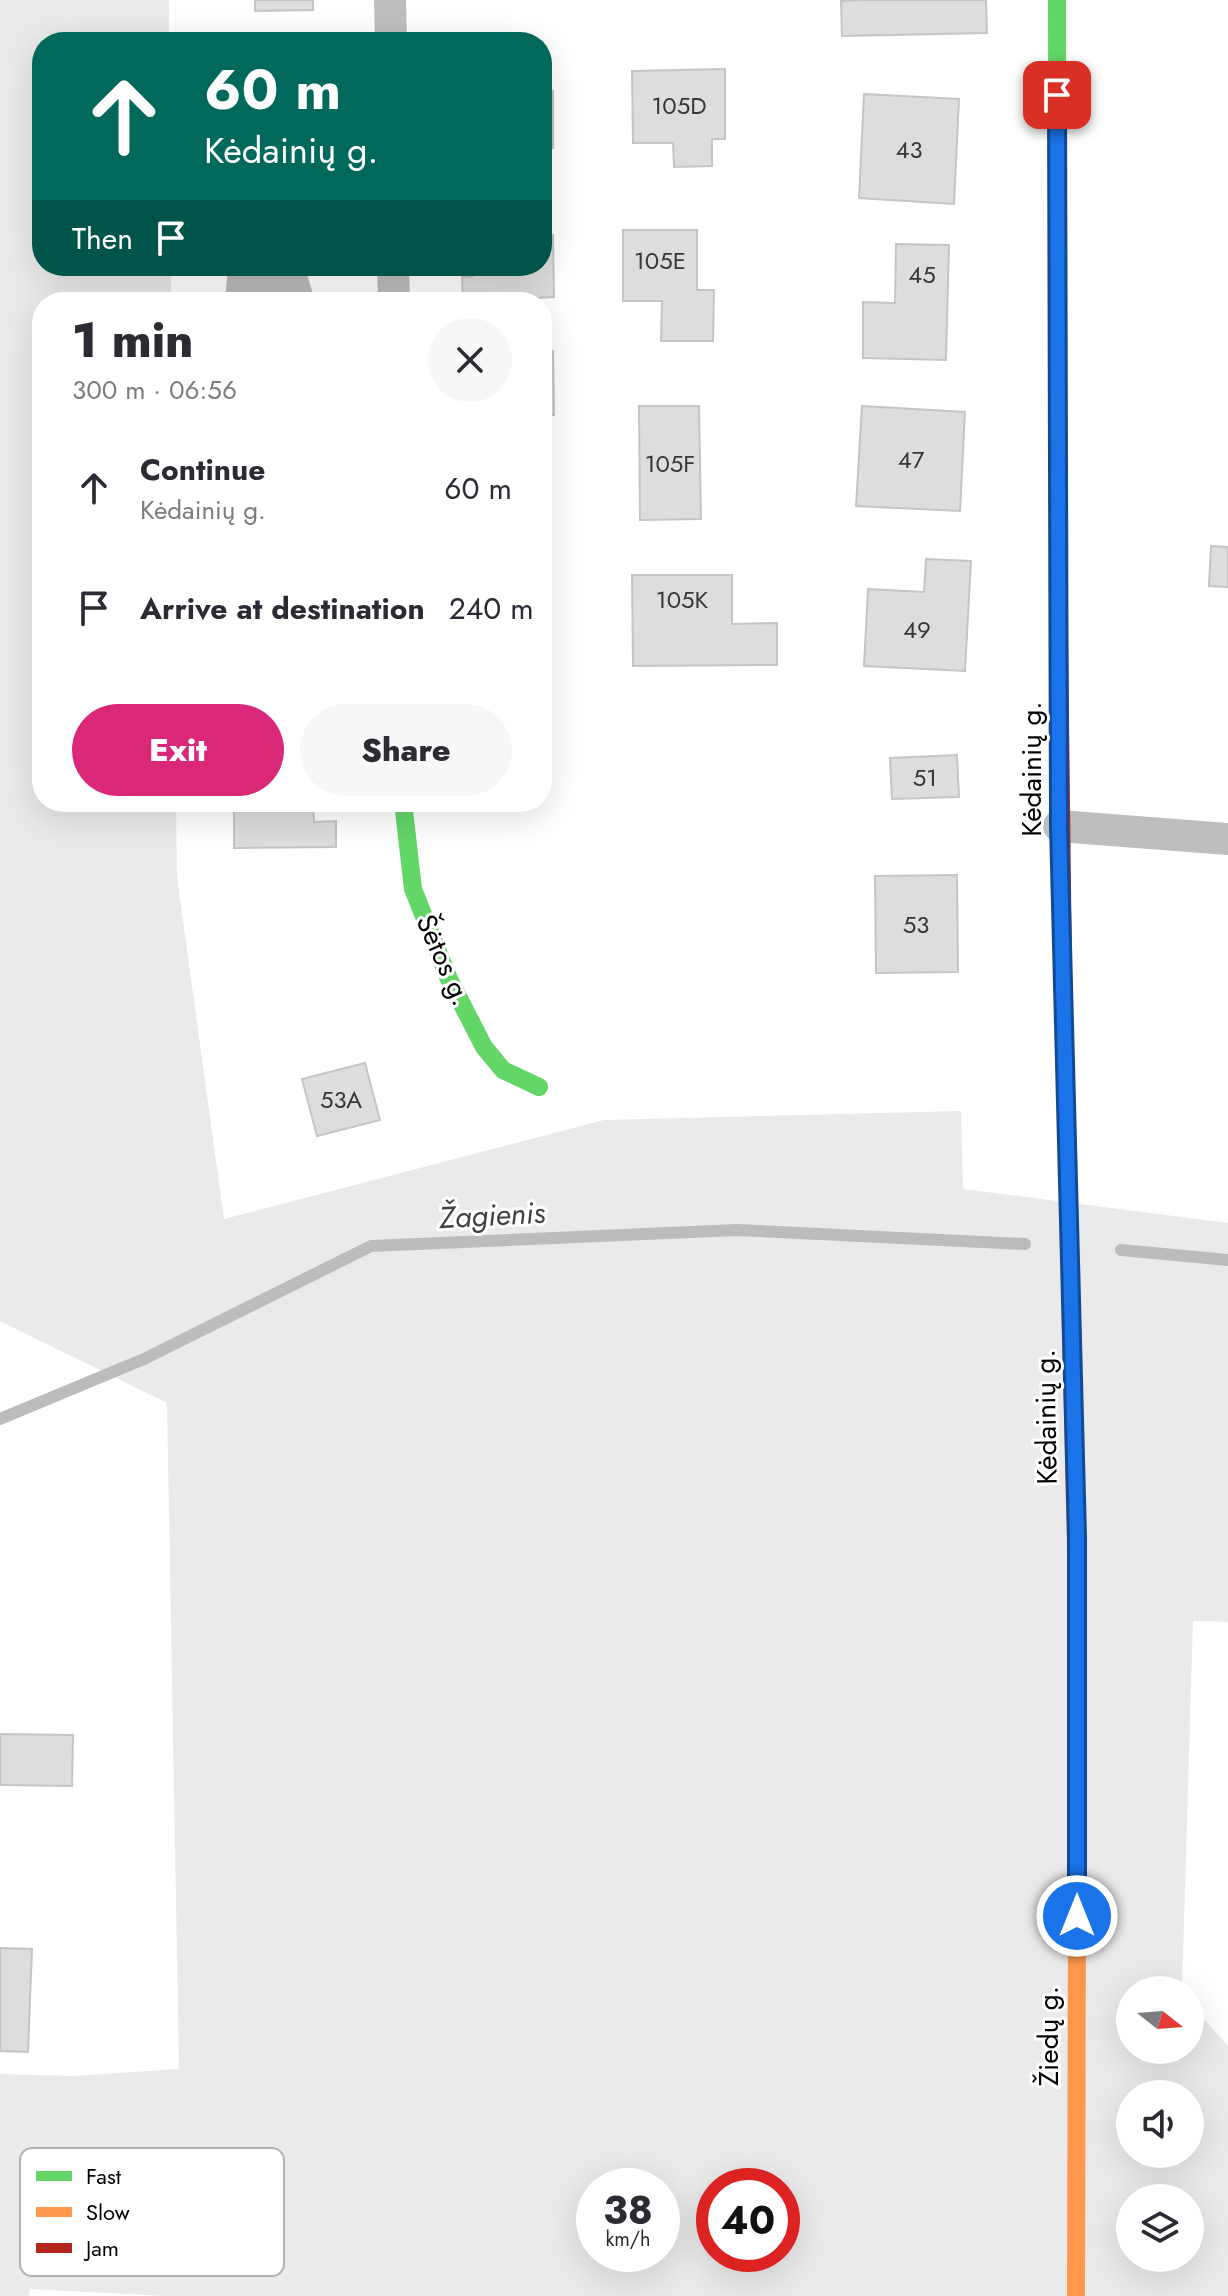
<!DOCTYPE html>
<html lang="en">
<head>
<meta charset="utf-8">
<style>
	body { margin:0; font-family:Jost,sans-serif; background:#f7f7f7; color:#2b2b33; height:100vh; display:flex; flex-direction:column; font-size:30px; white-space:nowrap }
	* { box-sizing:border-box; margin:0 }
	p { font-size:26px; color:#7c7c81 }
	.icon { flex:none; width:44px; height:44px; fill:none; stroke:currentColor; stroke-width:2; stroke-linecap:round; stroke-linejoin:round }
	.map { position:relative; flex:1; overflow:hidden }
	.drawer { position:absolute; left:32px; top:292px; width:520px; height:520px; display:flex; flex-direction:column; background:#fff; border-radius:32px; box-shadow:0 8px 32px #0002 }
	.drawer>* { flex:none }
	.guide { position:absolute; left:32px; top:32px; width:520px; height:244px; border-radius:32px; box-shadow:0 8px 32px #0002; background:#00695c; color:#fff; overflow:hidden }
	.needle { width:52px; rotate:107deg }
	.fabs { position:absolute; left:1116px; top:1976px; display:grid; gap:16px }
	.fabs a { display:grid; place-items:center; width:88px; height:88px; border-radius:50%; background:#fff; box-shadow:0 8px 32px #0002; font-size:40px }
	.speed { position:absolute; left:576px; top:2168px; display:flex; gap:16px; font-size:40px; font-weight:700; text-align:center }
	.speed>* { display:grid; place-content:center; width:104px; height:104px; border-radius:50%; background:#fff; box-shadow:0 8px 32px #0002; line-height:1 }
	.speed small { font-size:20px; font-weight:400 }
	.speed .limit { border:12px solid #d22; background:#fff; color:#111 }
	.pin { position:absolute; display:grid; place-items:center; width:68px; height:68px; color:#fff; margin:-34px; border-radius:16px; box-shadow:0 4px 12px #0006 }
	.me { position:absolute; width:88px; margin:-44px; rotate:0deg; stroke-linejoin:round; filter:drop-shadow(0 0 6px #0008) }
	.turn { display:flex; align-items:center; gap:28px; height:168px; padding:0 40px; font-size:36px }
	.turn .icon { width:104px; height:104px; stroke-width:2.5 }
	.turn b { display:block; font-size:56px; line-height:68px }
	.then { display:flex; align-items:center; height:76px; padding:0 40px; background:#0003; gap:16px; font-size:30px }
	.round { display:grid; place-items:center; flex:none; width:84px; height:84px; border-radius:42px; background:#f7f7f7 }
	.summary { display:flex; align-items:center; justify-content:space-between; height:136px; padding:0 40px }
	h1 { font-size:48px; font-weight:800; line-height:60px }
	.cta { display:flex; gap:16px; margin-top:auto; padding:16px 40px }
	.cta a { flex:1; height:92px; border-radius:48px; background:#db2777; color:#fff; font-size:32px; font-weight:800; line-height:92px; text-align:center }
	.cta a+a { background:#f7f7f7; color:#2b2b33 }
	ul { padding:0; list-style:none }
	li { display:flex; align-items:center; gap:24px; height:120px; padding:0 40px }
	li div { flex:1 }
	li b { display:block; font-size:30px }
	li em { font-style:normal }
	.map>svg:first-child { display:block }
	.green { fill:#eaeaea; fill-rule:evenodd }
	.water { fill:#bcbcbc }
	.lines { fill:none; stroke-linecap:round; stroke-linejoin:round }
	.stream { stroke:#bcbcbc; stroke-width:12 }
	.building { fill:#ddd; stroke:#c5c5c5; stroke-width:2 }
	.street { stroke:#bebebe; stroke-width:32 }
	.fast { stroke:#63d668; stroke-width:18 }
	.slow { stroke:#ff974d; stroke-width:18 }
	.jam { stroke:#b3261e; stroke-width:18 }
	.route-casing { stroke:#114b97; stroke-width:20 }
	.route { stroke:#1a73e8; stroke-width:14 }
	.labels { text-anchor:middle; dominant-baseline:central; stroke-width:6; stroke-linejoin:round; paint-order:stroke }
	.number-label { font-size:24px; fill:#373737 }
	.street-label { font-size:28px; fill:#000; stroke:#fff }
	.water-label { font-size:30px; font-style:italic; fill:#414141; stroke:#fff }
	.key { fill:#fff; stroke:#b2b2b2; stroke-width:2 }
	.key-label { font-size:22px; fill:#000 }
</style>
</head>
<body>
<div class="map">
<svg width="1228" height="2296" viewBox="0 0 1228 2296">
	<rect width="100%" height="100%" fill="#fff"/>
	<!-- green -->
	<path class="green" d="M0,0H169V42H42V266H171V302H42V802H176L177,877L224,1219L604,1120L961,1111L963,1189L1228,1223V1622L1193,1621L1182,1990H1130V2050H1190V2004L1228,2046V2296H164L30,2289L29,2296H0V2074L72,2076L179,2069L167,1403L0,1321ZM1130,2094H1190V2154H1130ZM594,2186H662V2254H594ZM714,2186H782V2254H714ZM1130,2198H1190V2258H1130Z"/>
	<!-- water -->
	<path class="water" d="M228,266H305L315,302H225Z"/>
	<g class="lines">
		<!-- stream -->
		<g class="stream">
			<path d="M1121,1250L1228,1260"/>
			<path d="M0,1419L144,1359L371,1246L737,1230L1025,1244"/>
		</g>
	</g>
	<!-- building -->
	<g class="building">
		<path d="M255,0H313V10L255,11Z"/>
		<path d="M868,0H986L987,33L842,36L841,1Z"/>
		<path d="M725,69V139H712V166L674,167L673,143H633L632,71Z"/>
		<rect x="542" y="91" width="11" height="57"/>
		<path d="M864,94L959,99L954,204L859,198Z"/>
		<path d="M623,230H697V290H714L713,341H661L662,301H623Z"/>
		<path d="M542,235H553L554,297L463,302L462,277H472V266H542Z"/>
		<path d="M896,244L949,245L946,360L863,358V302L895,303Z"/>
		<path d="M542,351H553L554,415H542Z"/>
		<path d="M639,406H699L701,519L640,520Z"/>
		<path d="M862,406L965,412L960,511L856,506Z"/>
		<path d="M1211,546L1228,547V587L1209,586Z"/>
		<path d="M926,559L971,561L965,671L864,666L868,589L924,592Z"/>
		<path d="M632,575H732V624L777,623V665L633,666Z"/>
		<path d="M957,755L959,797L892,799L890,758Z"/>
		<path d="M277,802H313L314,822L336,821V847L234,848V809L277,808Z"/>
		<path d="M957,875L958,972L876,973L875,876Z"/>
		<path d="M365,1063L380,1120L317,1136L302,1079Z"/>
		<path d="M0,1734L73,1735L72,1786L0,1785Z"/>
		<path d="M0,1948L32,1949L28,2052L0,2051Z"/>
	</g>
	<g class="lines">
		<!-- street -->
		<g class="street">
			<path d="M390,0L391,42"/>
			<path d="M393,266L394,302"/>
			<path d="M1059,826L1228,839"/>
		</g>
		<!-- fast -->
		<g class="fast">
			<path d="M1057,0L1058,545"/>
			<path d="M403,802L413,889L449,979L484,1047L503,1070L539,1087"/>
			<path d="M1077,1905V1596"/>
		</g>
		<!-- slow -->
		<g class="slow">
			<path d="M1063,971L1077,1596"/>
			<path d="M1076,2296L1077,1905"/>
		</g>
		<!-- jam -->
		<path class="jam" d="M1058,545L1063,971"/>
	</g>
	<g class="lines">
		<defs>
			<path id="route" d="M1057,95L1059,826L1077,1537V1916"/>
		</defs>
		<!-- route casing -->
		<use href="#route" class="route-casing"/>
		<!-- route -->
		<use href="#route" class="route"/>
	</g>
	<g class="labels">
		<!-- number labels -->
		<g class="number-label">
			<text x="679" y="105">105D</text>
			<text x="909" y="149">43</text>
			<text x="660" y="260">105E</text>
			<text x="922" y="274">45</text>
			<text x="911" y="459">47</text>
			<text x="670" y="463">105F</text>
			<text x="682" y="599">105K</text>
			<text x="917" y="629">49</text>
			<text x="925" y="777">51</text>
			<text x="916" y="924">53</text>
			<text x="341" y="1099">53A</text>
		</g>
		<!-- street labels -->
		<g class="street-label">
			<text transform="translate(1031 769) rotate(-90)">Kėdainių g.</text>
			<text transform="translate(444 960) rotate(66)">Šėtos g.</text>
			<text transform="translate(1046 1417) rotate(-91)">Kėdainių g.</text>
			<text transform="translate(1048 2036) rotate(-90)">Žiedų g.</text>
		</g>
		<!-- water labels -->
		<g class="water-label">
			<text transform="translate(492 1215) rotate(-3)">Žagienis</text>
		</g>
	</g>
	<!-- legend -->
	<rect x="20" y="2148" width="264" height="128" rx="12" class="key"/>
	<rect x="36" y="2171" width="36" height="10" fill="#63d668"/>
	<rect x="36" y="2207" width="36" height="10" fill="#ff974d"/>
	<rect x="36" y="2243" width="36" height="10" fill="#b3261e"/>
	<g class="key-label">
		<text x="86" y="2184">Fast</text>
		<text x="86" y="2220">Slow</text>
		<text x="86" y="2256">Jam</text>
	</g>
</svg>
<div class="fabs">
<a><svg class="needle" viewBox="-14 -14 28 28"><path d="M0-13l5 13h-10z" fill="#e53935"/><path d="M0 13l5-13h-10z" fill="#7c7c81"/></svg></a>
<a><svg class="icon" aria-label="sound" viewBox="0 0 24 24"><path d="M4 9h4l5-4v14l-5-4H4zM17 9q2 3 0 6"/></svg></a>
<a><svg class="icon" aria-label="layers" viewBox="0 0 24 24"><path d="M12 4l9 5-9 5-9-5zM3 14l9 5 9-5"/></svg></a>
</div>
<div class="speed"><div>38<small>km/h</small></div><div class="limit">40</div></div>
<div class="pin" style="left:1057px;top:95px;background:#d93025"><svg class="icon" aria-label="arrive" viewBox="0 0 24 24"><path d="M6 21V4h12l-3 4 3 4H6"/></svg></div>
<svg class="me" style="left:1077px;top:1916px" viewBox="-20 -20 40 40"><circle r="17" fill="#1a73e8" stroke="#fff" stroke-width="3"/><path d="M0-11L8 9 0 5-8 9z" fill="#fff"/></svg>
<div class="guide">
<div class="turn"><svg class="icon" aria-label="ahead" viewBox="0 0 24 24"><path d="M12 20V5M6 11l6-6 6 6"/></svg><div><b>60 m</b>Kėdainių g.</div></div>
<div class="then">Then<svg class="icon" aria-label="arrive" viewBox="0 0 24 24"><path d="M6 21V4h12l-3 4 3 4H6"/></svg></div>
</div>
<section class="drawer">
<div class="summary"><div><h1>1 min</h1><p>300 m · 06:56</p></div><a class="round"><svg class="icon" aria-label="close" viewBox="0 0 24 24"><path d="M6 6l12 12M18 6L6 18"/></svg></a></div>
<ul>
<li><svg class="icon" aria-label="ahead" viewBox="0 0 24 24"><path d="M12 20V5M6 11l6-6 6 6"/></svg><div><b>Continue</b><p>Kėdainių g.</p></div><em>60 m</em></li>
<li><svg class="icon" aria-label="arrive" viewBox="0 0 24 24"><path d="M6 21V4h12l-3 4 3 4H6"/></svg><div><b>Arrive at destination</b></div><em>240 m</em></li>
</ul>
<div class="cta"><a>Exit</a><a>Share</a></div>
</section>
</div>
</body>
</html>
